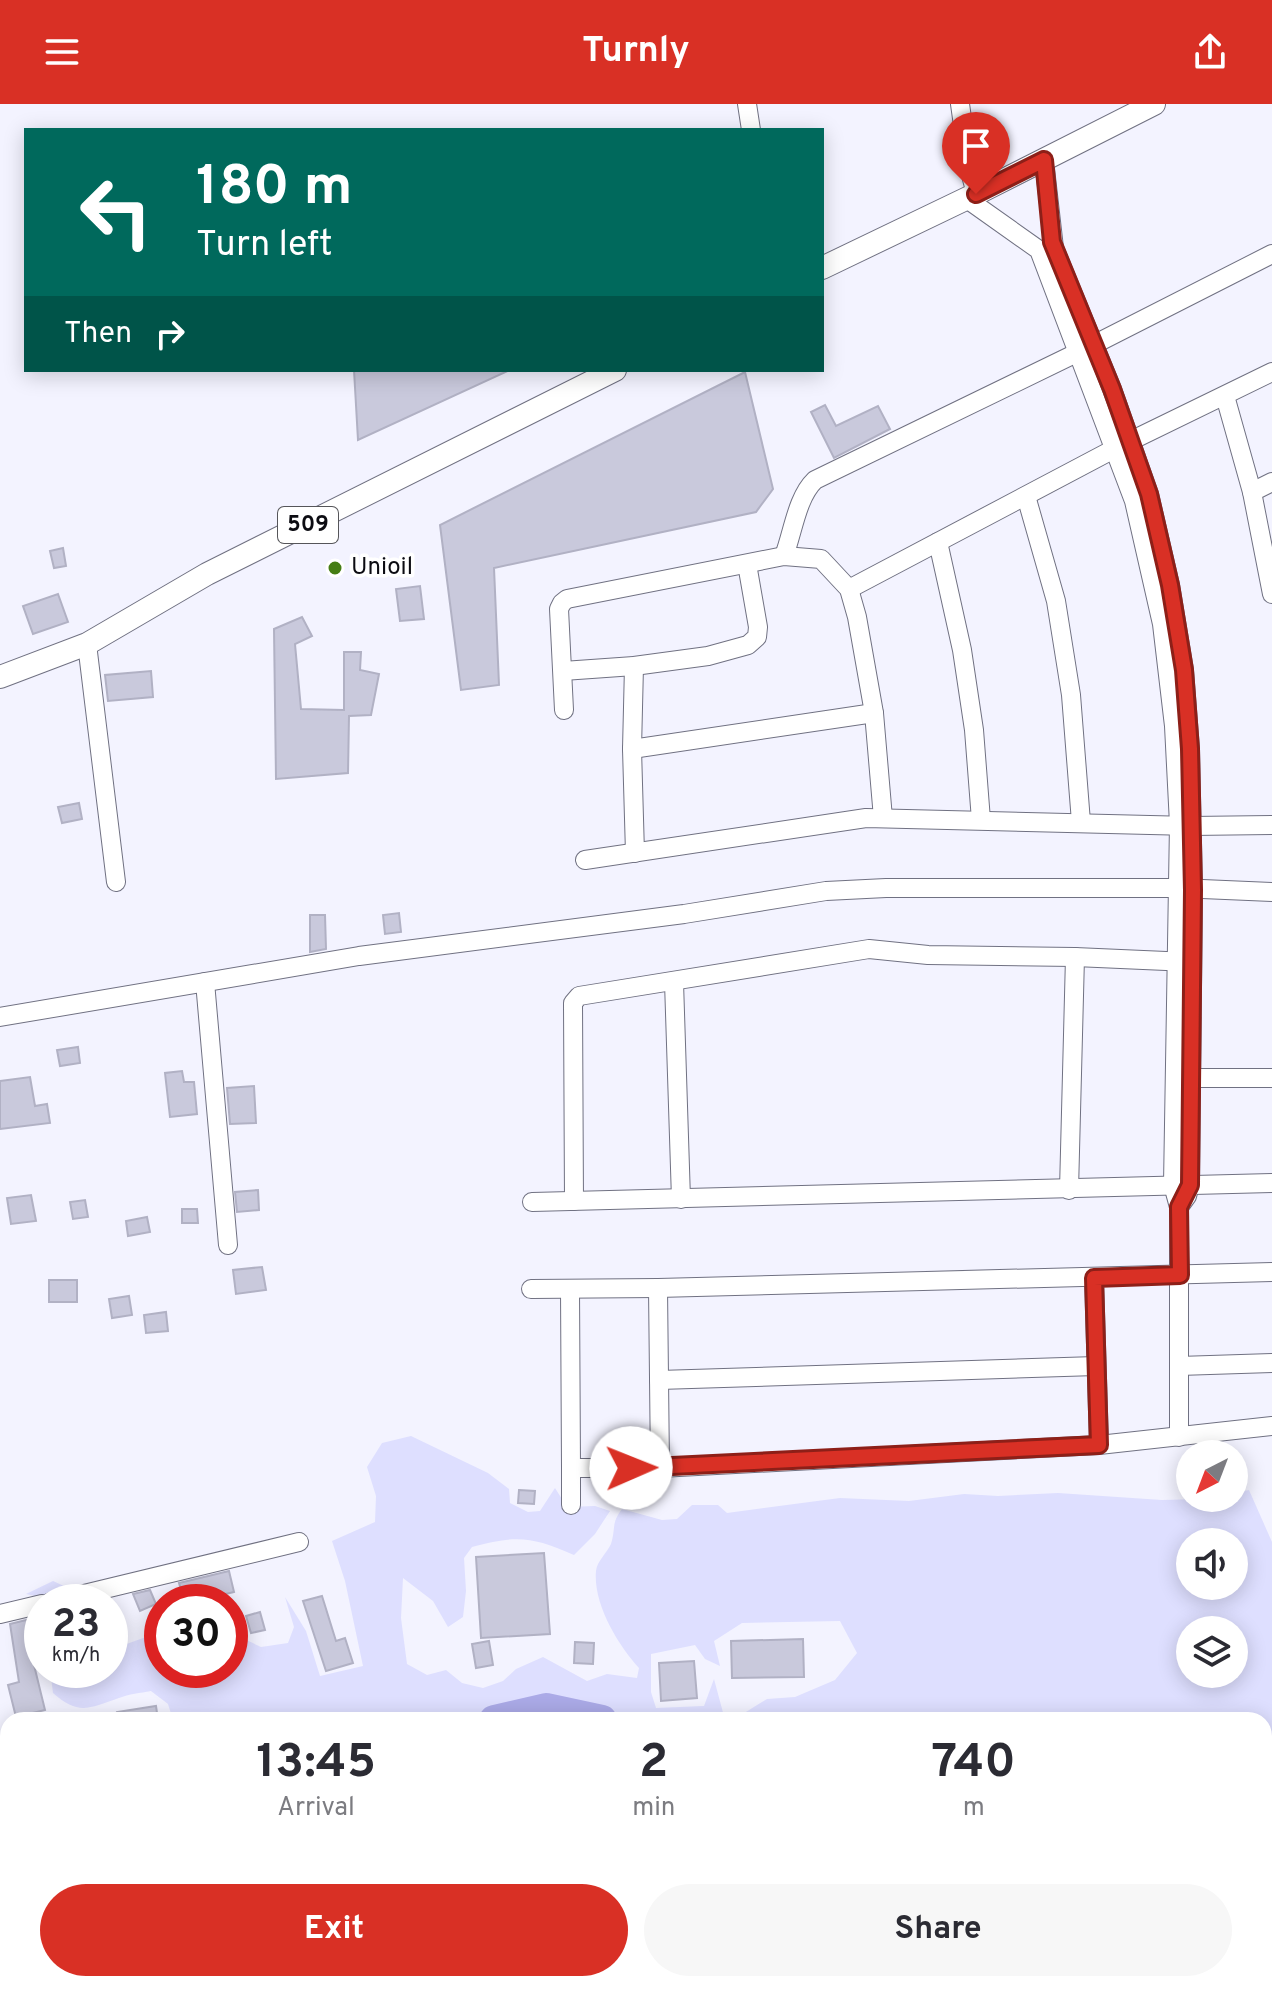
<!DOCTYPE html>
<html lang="en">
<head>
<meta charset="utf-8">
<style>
	body { margin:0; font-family:Overpass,sans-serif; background:#f7f7f7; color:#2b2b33; height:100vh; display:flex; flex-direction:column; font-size:30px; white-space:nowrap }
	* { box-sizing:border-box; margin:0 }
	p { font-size:26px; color:#7c7c81 }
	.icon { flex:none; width:44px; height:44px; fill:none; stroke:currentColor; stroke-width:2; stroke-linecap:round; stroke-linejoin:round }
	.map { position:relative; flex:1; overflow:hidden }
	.drawer { position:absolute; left:0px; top:1608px; width:1272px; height:280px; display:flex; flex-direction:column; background:#fff; border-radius:24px 24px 0 0; box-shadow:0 4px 20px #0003 }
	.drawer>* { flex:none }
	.banner { position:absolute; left:24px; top:24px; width:800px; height:244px; border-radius:0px; box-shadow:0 4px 20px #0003; background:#00695c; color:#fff; overflow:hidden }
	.needle { width:52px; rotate:222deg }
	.controls { position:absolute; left:1176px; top:1336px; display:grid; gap:16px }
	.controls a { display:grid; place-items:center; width:72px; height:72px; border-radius:50%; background:#fff; box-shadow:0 4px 20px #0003; font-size:40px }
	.speed { position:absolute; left:24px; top:1480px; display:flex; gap:16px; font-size:40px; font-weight:700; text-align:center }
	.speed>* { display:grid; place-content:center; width:104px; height:104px; border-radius:50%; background:#fff; box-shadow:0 4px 20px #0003; line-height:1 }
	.speed small { font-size:20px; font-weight:400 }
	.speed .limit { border:12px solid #d22; background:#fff; color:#111 }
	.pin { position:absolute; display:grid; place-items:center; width:68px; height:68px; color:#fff; margin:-82px -34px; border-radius:50% 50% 50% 0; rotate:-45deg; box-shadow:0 0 8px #0007 }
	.pin .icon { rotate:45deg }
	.me { position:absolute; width:88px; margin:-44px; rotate:89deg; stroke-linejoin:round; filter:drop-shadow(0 0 6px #0008) }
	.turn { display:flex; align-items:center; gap:28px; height:168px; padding:0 40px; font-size:36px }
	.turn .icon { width:104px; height:104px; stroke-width:2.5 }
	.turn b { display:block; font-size:56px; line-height:68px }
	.then { display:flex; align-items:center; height:76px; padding:0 40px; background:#0003; gap:16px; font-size:30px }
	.eta { display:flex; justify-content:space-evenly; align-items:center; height:136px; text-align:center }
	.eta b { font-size:48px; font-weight:700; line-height:56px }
	.action { display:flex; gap:16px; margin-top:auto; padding:16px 40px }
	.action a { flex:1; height:92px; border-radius:48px; background:#d93025; color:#fff; font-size:32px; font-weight:700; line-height:92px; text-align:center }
	.action a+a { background:#f7f7f7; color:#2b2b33 }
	header { display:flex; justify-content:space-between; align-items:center; height:104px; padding:0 40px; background:#d93025; color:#fff; font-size:36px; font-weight:700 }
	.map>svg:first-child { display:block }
	.green { fill:#dedfff; fill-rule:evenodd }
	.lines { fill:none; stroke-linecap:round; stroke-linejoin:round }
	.river { stroke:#abaae7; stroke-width:30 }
	.building { fill:#c9c9dc; stroke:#b1b1c4; stroke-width:2 }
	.minor-casing { stroke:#707182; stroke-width:20 }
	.major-casing { stroke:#707182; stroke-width:24 }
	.minor { stroke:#fff; stroke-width:18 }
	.major { stroke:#fff; stroke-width:22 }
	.route-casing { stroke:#8d1f18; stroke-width:20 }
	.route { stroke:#d93025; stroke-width:14 }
	.poi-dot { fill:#457d14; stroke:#fff; stroke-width:3 }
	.labels { text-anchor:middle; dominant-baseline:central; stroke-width:7; stroke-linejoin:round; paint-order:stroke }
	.shield { fill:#fff; stroke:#555559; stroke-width:2 }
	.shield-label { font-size:22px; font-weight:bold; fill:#0c0c12 }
	.poi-label { font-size:24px; fill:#0c0c12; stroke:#fff; text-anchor:start }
</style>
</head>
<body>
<header><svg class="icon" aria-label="menu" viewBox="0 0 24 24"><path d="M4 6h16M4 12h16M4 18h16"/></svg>Turnly<svg class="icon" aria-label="share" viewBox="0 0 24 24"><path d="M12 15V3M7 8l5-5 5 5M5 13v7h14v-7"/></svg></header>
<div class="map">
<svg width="1272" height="1888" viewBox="0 0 1272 1888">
	<rect width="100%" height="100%" fill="#f3f3ff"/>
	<!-- green -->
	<g class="green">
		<path d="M411,1332L488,1369L509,1385L510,1399L528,1408L540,1407L555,1384L567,1403L595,1402L610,1407L595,1430L574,1451C531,1432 517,1431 472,1443L464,1454L466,1487L463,1513L448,1523L433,1497L403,1474L401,1514L407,1560L427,1571L446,1566L462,1579L483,1584L503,1577L516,1565L543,1553L587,1577L607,1570L637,1574L639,1564C618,1541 593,1500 596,1467C597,1457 607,1449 611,1440C616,1424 611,1419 622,1405L662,1416L677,1415L692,1401H718L727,1409L840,1394L909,1397L964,1390L998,1392L1058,1389L1162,1396L1234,1394V1389L1249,1386L1272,1438V1888H1105L1092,1880H1264V1616H733L767,1595L795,1593L835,1576L857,1549L840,1517L742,1519L714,1537L720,1562L705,1555L695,1541L651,1550V1588L656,1604L704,1602L714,1575L725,1616H654L546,1593L451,1616H173L168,1600L151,1587C140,1589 129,1590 119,1594C89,1604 79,1612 53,1589L51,1573L57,1566H110V1534L121,1542L146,1533L157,1519L162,1522V1566H230V1506L240,1533L261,1543L288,1539L294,1523L285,1493L306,1527L320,1572L363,1562L345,1477L332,1437L375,1418L376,1392L367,1363L382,1339ZM1190,1438H1234V1482H1190ZM1190,1526H1234V1570H1190Z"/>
		<path d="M53,1477L92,1495L93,1498H63L26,1490Z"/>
		<path d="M0,1807L8,1808V1842L0,1844Z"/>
		<path d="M64,1880H190L199,1888H67Z"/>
		<path d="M895,1880H1066L1079,1888H914Z"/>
	</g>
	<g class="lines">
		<!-- river -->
		<g class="river">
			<path d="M494,1616L546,1604L602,1616"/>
			<path d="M0,1801L8,1803"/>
			<path d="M1074,1880L1088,1888"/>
		</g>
	</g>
	<!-- building -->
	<g class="building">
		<path d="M354,266H510L358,336Z"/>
		<path d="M745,268L773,385L756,408L494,464L499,581L461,586L440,421Z"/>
		<path d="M825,301L836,322L878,302L890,325L834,354L811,308Z"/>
		<path d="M63,444L66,462L54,464L50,447Z"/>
		<path d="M420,482L424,515L400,517L396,485Z"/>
		<path d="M58,490L68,518L33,530L23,502Z"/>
		<path d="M302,513L312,532L295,540L301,605L344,606V548H361L360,566L379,570L371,611L349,612L348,669L276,675L274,525Z"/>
		<path d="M151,567L153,593L108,597L105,571Z"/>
		<path d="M79,699L82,715L62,719L58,703Z"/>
		<path d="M399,809L401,828L385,830L383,811Z"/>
		<path d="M310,811H325L326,845L310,848Z"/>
		<path d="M78,943L80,959L60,962L57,946Z"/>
		<path d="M182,967L184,978H194L197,1010L170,1013L165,969Z"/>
		<path d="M30,973L35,1002L47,1000L50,1019L0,1025V977Z"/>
		<path d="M254,982L256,1019L230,1020L227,984Z"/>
		<path d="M258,1086L259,1106L237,1108L235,1088Z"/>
		<path d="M31,1091L36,1117L11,1120L7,1094Z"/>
		<path d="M85,1096L88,1113L73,1115L70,1098Z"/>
		<path d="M182,1105H197L198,1119H182Z"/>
		<path d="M147,1113L150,1128L128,1132L126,1117Z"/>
		<path d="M262,1163L266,1186L236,1190L233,1166Z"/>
		<rect x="49" y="1176" width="28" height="22"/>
		<path d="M129,1192L132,1211L112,1214L109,1195Z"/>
		<path d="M166,1208L168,1227L146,1229L144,1211Z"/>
		<path d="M519,1386L535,1387L534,1400L518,1399Z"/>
		<path d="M544,1449L550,1530L481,1534L476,1453Z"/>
		<path d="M229,1467L234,1488L213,1493L212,1488L184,1496L179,1479Z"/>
		<path d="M150,1486L156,1500L140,1507L133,1490Z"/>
		<path d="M322,1492L336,1537L345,1534L353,1559L326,1567L303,1497Z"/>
		<path d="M260,1508L265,1526L251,1529L246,1512Z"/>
		<path d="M42,1512V1559L34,1561L45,1606L16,1613L8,1581L19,1578L10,1520Z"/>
		<path d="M803,1535L804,1573L732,1574L731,1537Z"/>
		<path d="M489,1537L493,1561L476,1564L472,1540Z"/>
		<path d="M575,1538L594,1539L593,1560L574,1559Z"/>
		<path d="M694,1557L697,1594L661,1597L659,1559Z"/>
		<path d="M156,1602L158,1616H118L117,1608Z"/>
	</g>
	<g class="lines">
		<defs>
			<g id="minor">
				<path d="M747,0L751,26"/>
				<path d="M960,0L969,64L976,90"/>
				<path d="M1044,56L1054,144L1112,285L1149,390L1170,481L1184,566L1190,645L1193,786L1190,1081L1187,1092L1179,1103"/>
				<path d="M967,95L1039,146L1134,397L1162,520L1174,622L1179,720L1173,1081L1179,1103V1333"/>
				<path d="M1225,292L1252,388L1272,490"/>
				<path d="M1252,388L1272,378"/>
				<path d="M1026,392L1056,497L1071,591L1081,718"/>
				<path d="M938,438L962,546L974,626L981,716"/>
				<path d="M784,452C793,428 797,393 815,376L1093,241L1272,150"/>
				<path d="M849,485L1114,345L1272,268"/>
				<path d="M87,540L116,778"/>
				<path d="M634,562L632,645L635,749"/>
				<path d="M563,567L634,562L708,552L748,541L757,533L758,523L747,460"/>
				<path d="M564,606L559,505L562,499L567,495L784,452L821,455L849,485L857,513L874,609L883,714"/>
				<path d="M632,645L874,609"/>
				<path d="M585,756L866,714L1191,722L1272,721"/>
				<path d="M205,878L228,1141"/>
				<path d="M674,878L681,1095"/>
				<path d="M0,913L359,852L684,810L826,787L886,784H1179L1272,788"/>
				<path d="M1192,974H1272"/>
				<path d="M1069,1086L1075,853"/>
				<path d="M574,1097L573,899L579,892L869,845L928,851L1075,853L1189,858"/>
				<path d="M532,1098L1272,1079"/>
				<path d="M1094,1174L1099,1341"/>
				<path d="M658,1184L660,1364"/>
				<path d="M531,1185L658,1184L1272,1168"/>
				<path d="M570,1185L571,1364H660L1099,1341L1272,1322"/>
				<path d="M1179,1262L1272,1259"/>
				<path d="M659,1276L1096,1262"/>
				<path d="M571,1364V1401"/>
				<path d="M51,1498L299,1438"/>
				<path d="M0,1510L42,1500"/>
			</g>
			<g id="major">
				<path d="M822,164L976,90L1154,0"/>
				<path d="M0,573L87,540L207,470L615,266"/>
				<path d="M0,1671L8,1721"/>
				<path d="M36,1880L37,1888"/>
			</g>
		</defs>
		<!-- minor casing -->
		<use href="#minor" class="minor-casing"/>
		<!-- major casing -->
		<use href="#major" class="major-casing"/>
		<!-- minor -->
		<use href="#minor" class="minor"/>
		<!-- major -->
		<use href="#major" class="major"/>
	</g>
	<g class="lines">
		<defs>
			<path id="route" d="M631,1364L1099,1341L1094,1174L1180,1171L1179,1103L1190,1081L1193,786L1190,645L1184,566L1170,481L1149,390L1112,285L1052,138L1044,56L976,90"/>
		</defs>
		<!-- route casing -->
		<use href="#route" class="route-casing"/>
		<!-- route -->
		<use href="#route" class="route"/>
	</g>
	<!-- markers -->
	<circle class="poi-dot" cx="335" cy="464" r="8"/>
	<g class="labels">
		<!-- shield labels -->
		<rect class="shield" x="278" y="403" width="60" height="36" rx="6"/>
		<g class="shield-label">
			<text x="308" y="421">509</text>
		</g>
		<!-- poi labels -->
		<g class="poi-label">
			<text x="351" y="464">Unioil</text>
		</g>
	</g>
</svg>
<div class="controls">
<a><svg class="needle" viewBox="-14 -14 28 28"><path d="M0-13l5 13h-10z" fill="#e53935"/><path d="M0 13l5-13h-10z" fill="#7c7c81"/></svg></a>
<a><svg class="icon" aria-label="sound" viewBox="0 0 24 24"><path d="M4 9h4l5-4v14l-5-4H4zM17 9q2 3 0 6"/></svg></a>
<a><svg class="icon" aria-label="layers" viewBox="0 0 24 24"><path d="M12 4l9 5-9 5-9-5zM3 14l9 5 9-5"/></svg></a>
</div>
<div class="speed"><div>23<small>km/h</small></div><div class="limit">30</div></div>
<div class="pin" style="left:976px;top:90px;background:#d93025"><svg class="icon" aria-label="arrive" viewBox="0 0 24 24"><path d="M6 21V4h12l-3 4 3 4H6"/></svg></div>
<svg class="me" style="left:631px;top:1364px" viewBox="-20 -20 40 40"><circle r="19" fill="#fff"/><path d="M0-13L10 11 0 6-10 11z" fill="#d93025"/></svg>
<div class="banner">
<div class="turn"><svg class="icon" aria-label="left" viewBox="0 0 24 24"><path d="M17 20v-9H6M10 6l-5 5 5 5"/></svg><div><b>180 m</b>Turn left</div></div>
<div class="then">Then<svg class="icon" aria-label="right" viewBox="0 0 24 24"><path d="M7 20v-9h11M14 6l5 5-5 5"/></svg></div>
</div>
<section class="drawer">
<div class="eta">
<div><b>13:45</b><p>Arrival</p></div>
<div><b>2</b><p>min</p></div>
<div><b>740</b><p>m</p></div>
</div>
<div class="action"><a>Exit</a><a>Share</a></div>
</section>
</div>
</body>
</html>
